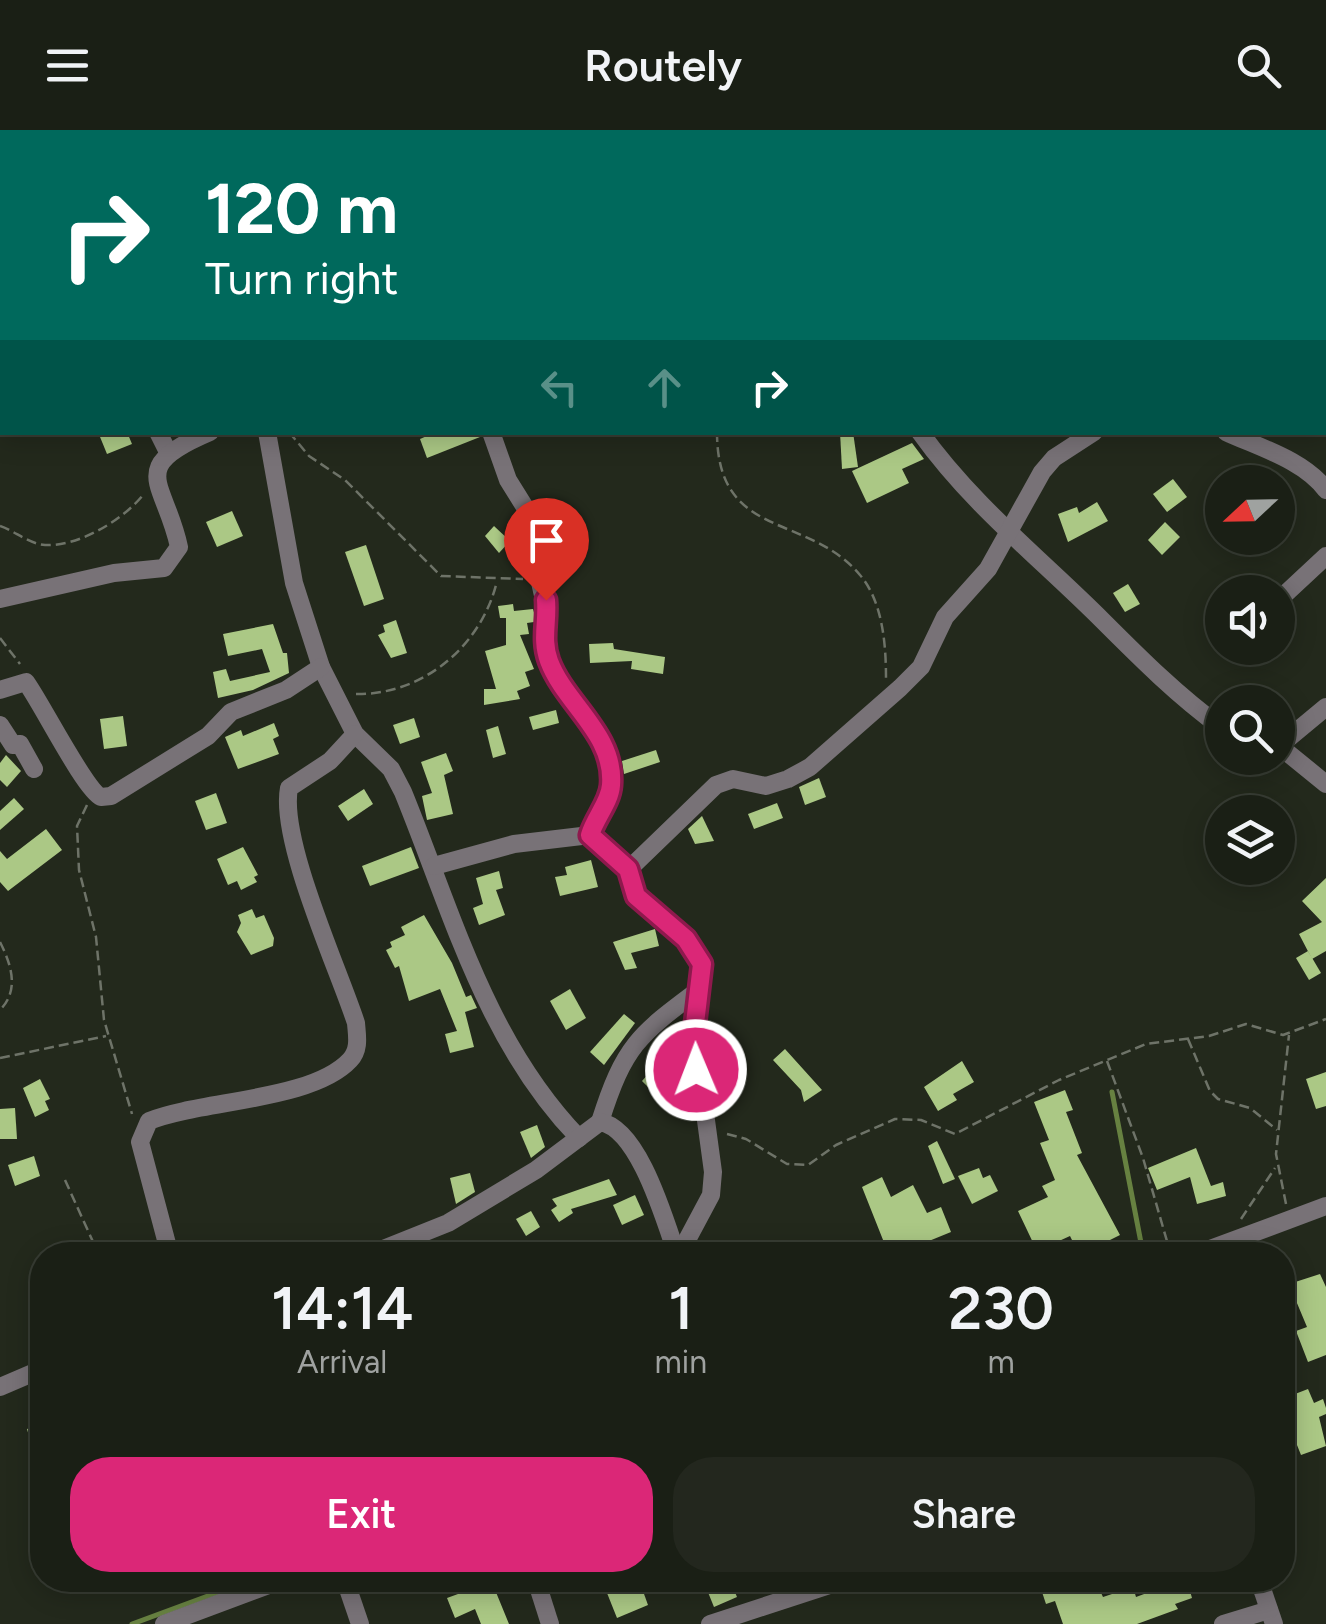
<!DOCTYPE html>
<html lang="en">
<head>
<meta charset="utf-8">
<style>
	body { margin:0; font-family:Figtree,sans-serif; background:#23271e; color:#f1f3f6; height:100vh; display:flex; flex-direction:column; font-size:38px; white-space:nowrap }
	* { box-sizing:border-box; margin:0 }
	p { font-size:32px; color:#9fa2a0 }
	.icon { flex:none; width:55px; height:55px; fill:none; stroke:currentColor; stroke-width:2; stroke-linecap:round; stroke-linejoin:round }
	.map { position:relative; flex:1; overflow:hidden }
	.side { position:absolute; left:30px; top:1112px; width:1265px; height:350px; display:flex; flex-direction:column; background:#1a1f15; border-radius:40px; box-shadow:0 5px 25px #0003,0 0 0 2px #383d34 }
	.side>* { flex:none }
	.guide { position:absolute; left:0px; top:0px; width:1328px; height:305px; box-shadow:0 5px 25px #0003,0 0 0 2px #383d34; background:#00695c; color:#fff; overflow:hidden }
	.needle { width:65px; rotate:248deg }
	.fabs { position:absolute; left:1205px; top:335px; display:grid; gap:20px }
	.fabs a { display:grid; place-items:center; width:90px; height:90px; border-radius:50%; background:#1a1f15; box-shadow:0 5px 25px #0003,0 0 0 2px #383d34; font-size:50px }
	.pin { position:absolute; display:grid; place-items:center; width:85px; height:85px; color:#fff; margin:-102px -42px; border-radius:50% 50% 50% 0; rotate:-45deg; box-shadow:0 0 10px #0007 }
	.pin .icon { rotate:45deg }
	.me { position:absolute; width:110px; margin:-55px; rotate:359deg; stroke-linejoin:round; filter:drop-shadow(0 0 8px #0008) }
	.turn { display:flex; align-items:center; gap:35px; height:210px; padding:0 40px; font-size:45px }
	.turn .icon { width:130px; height:130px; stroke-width:2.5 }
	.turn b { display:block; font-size:70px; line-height:85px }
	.lanes { display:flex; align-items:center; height:95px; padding:0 40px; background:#0003; justify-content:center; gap:50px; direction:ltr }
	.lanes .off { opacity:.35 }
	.eta { display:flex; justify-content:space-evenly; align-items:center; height:170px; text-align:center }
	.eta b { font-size:60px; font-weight:600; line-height:70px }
	.primary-button { display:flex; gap:20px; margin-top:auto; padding:20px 40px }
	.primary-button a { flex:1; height:115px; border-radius:40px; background:#db2777; color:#fff; font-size:40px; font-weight:600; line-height:115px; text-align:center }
	.primary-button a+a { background:#23271e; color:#f1f3f6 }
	header { display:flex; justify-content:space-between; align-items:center; height:130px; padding:0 40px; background:#1a1f15; font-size:45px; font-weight:600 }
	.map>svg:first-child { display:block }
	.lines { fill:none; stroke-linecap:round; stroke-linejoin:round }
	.stream { stroke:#678141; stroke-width:5 }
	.building { fill:#abc885 }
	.path { stroke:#6e7368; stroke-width:2.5; stroke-dasharray:10 5; stroke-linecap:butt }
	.street { stroke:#787277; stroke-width:18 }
	.route-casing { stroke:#8e194d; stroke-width:25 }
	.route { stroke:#db2777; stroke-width:18 }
</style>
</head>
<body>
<header><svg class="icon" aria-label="menu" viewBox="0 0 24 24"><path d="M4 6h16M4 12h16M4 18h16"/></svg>Routely<svg class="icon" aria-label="search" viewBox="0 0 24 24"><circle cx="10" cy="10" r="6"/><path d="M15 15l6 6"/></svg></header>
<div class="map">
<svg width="1326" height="1494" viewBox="0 0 1326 1494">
	<rect width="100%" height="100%" fill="#23291c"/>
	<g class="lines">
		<!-- stream -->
		<g class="stream">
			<path d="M1112,962L1142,1118L1124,1125"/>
			<path d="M132,1494L251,1450"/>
		</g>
	</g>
	<!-- building -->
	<g class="building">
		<path d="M98,302H127L132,314L107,324Z"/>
		<path d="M436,302H479L480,307L427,328L420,309Z"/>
		<path d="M840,302H853L858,337L842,339Z"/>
		<path d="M912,313L924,329L902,339L909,353L867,373L852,341Z"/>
		<path d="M1173,349L1187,367L1167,382L1153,364Z"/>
		<path d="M1097,372L1108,391L1068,412L1058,384L1077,377L1079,383Z"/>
		<path d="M232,381L243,406L217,417L206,392Z"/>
		<path d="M1165,392L1180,407L1162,425L1148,410Z"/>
		<path d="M494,396L510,411L499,423L485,406Z"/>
		<path d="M366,415L384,469L364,476L345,422Z"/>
		<path d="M1128,454L1140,474L1125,482L1113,463Z"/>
		<path d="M513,474L514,481L533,479L535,486L534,492L527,493L529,504L520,505L534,539L525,542L530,556L517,561L520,569L484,575V559H496L485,521L506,515V488H500L498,476Z"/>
		<path d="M396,490L407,523L391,528L378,505L385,502L383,495Z"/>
		<path d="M273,494L283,523H287L289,543L253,560L218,568L213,542L226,539L230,551L270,542L262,519L228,526L223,504Z"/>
		<path d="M613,513L614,519L665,527L663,544L631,539L632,531L590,533L589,514Z"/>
		<path d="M556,580L559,593L533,600L529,587Z"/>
		<path d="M123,586L127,616L104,619L100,589Z"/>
		<path d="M414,588L420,607L400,614L393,595Z"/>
		<path d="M274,593L279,606L273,609L279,624L238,639L225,607L241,600L243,606Z"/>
		<path d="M498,596L506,624L493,628L486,600Z"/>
		<path d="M656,620L660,632L624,644L622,631Z"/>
		<path d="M446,623L453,641L444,645L453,684L427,690L422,666L432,663L421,632Z"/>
		<path d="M6,625L21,641L7,657L0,650V633Z"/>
		<path d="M819,648L826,667L805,675L799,657Z"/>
		<path d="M364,659L373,674L348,691L338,676Z"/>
		<path d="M216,663L227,693L206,700L195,671Z"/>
		<path d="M14,668L24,679L0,700V681Z"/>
		<path d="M777,673L783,688L754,699L748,684Z"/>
		<path d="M702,686L714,711L695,714L688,699Z"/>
		<path d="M46,699L62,720L8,761L0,752V721L7,729Z"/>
		<path d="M243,717L258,745L254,747L257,752L241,760L237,751L228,755L217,729Z"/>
		<path d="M411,717L419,738L370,756L362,736Z"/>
		<path d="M591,730L598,757L560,766L555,747L567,745L565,737Z"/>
		<path d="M499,741L503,758L496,760L505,785L479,795L473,778L483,774L476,748Z"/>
		<path d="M1326,748V821L1312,829L1299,804L1322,792L1302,771Z"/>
		<path d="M252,779L256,788L264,785L274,808L273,816L251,825L237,802L241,793L238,785Z"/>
		<path d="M424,785L452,833L466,867L471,865L477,878L465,882L474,917L450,923L445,904L457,901L440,859L409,871L399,836L395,838L386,820L392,817L390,812L405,805L401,797Z"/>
		<path d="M655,799L659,816L631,823L637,838L625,840L613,812Z"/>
		<path d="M1308,821L1321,843L1309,850L1296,828Z"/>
		<path d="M570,859L586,888L566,900L550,871Z"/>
		<path d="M624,884L635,893L604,935L590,922Z"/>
		<path d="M670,902L684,923L662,953L658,950L649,958L642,951L658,933L650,926Z"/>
		<path d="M785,919L822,960L804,972L801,960L773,930Z"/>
		<path d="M962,931L974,952L953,964L957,970L938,981L924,957Z"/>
		<path d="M1326,942V976L1316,979L1306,949Z"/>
		<path d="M40,949L50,969L45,971L49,980L35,987L23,958Z"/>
		<path d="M686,955L690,970L667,980L661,963Z"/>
		<path d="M1065,960L1073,980L1066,982L1082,1023L1077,1025L1120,1105L1096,1117L1093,1112L1077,1120L1070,1106L1037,1121L1018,1081L1048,1067L1042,1056L1055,1050L1040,1013L1049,1010L1034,972Z"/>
		<path d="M15,978L17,1009H0V979Z"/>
		<path d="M537,995L545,1017L531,1028L520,1002Z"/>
		<path d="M937,1011L955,1049L943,1054L928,1016Z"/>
		<path d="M1196,1018L1211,1056L1223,1052L1226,1066L1197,1074L1190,1047L1157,1060L1148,1038Z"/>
		<path d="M34,1026L40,1046L15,1056L8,1035Z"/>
		<path d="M979,1038L983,1048L990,1045L998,1061L972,1074L958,1046Z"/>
		<path d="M470,1043L475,1062L456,1074L450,1048Z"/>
		<path d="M882,1047L891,1067L913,1055L927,1083L941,1077L951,1102L924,1113L926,1120L889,1125L862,1057Z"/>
		<path d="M609,1049L617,1065L571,1079L573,1083L559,1092L551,1080L557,1076L552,1069Z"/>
		<path d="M635,1065L644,1085L622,1095L613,1075Z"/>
		<path d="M531,1081L540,1097L526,1106L516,1089Z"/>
		<path d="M1320,1144L1326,1157V1225L1308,1232L1296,1201L1307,1197L1289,1154Z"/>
		<path d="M1308,1259L1314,1273L1323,1269L1326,1278V1284L1319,1287L1326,1316L1301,1325L1289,1295L1282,1298V1269Z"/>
		<path d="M42,1295V1339L39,1340L27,1299Z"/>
		<path d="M452,1450H491L509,1494H481L475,1479L455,1488L447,1468L458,1464Z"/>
		<path d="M639,1450L648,1475L617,1488L607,1463Z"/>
		<path d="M703,1450H730L737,1467L714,1477Z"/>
		<path d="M1038,1450H1095L1103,1467L1133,1457L1136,1467L1182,1450L1217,1452L1190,1461L1192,1468L1175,1474L1178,1479L1137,1494H1063L1055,1471L1046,1474Z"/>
	</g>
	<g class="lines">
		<!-- path -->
		<g class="path">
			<path d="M602,0L603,2"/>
			<path d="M770,0L771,2"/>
			<path d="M878,0L880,2"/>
			<path d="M289,302L309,326L345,350L441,446L523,449"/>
			<path d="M717,302C717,411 807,382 860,445C883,472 886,515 886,549"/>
			<path d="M0,396C15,401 29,414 45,415C78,417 123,390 143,365"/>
			<path d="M0,508L20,534"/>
			<path d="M356,564C424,565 482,515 497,451"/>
			<path d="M87,675L77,696L79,740L96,807L104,890L132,984"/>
			<path d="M0,812C11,834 20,860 0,880"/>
			<path d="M1188,909L1210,961L1218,969L1250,978L1277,1000"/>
			<path d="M0,928L106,906"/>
			<path d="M1107,931L1143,1028L1171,1125"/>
			<path d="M727,1004L746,1009L787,1034L808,1035L836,1015L895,989L921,990L955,1004L1059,950L1146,914L1209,906L1246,894L1283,905L1326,889"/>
			<path d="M65,1050L99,1125"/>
			<path d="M1286,1074L1276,1024L1289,905"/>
			<path d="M1241,1089L1275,1038"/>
		</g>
		<!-- street -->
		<g class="street">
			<path d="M32,0L34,2"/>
			<path d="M1325,91L1326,90"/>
			<path d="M1325,214H1326"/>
			<path d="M0,288L2,287"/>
			<path d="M158,302L168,322"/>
			<path d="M267,302L294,453L321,537L355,604L391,639L403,662C452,782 486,912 579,1008"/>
			<path d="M491,302L508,350L536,395L542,413L539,448L548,487L543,513L551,537L595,600L611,636L610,663L590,705L629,739"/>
			<path d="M920,302C972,375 1040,428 1102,490C1141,529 1178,566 1222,598"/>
			<path d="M1226,302C1258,317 1304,330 1326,360"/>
			<path d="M1282,467L1326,426"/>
			<path d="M0,469L114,443L164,438L179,417C165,351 125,338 210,302"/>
			<path d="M0,560L26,552C42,574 85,660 101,667L111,666L208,606L231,582L286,560L321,537"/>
			<path d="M0,595L13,615L20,614L34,639"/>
			<path d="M1278,615L1326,654"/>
			<path d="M1279,616L1326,577"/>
			<path d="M434,736L514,714L590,705"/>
			<path d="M600,992C624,916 638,905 700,859"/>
			<path d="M170,1125L140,1012L149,991C201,970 312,971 350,930C360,919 357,906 356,893C338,838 279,710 289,658L330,631L355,604"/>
			<path d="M368,1125L448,1093L536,1040L600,992C639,998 665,1091 677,1125"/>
			<path d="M679,1125L711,1065L713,1042L694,902L702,834L686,809L636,766L629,739L716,655L733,649L766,656L788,649L810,637L900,558L921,537L945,487L988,439L1042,342L1054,328L1094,302"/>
			<path d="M1194,1125L1326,1076"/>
			<path d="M0,1257L42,1239"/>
			<path d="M345,1450L360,1494"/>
			<path d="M536,1450L550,1494"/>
			<path d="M1259,1450L1274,1494"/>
			<path d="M164,1494L282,1450"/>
			<path d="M710,1494L845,1450"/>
			<path d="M1223,1494L1269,1480"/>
		</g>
	</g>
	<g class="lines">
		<defs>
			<path id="route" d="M546,470C548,492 541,509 549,531C565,574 615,604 611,655C610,672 595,688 590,705L628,739L636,766L686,809L702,834L694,902L696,940"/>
		</defs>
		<!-- route casing -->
		<use href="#route" class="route-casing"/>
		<!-- route -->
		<use href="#route" class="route"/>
	</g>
</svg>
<div class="fabs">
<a><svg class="needle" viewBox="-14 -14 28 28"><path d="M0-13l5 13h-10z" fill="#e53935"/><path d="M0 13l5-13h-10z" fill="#9fa2a0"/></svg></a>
<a><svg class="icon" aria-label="sound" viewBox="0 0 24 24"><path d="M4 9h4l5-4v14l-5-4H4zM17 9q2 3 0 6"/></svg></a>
<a><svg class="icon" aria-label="search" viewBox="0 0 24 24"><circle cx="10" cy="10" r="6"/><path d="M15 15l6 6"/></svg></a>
<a><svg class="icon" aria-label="layers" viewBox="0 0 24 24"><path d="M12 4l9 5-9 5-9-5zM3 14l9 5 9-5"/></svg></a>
</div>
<div class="pin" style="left:546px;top:470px;background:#d93025"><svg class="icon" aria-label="arrive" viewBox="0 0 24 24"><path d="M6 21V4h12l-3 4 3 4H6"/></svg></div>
<svg class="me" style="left:696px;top:940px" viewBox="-20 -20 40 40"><circle r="17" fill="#db2777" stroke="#fff" stroke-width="3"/><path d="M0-11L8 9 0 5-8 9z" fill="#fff"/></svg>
<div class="guide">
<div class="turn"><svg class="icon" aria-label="right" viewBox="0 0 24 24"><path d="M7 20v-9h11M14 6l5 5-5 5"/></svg><div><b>120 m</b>Turn right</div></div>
<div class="lanes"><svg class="icon off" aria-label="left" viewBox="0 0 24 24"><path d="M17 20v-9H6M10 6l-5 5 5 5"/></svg><svg class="icon off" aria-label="ahead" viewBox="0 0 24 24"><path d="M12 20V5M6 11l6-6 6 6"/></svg><svg class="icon" aria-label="right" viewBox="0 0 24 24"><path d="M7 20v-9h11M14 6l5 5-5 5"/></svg></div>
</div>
<section class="side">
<div class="eta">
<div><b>14:14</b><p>Arrival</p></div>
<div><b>1</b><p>min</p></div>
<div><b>230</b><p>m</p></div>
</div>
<div class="primary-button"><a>Exit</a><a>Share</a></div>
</section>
</div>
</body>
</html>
